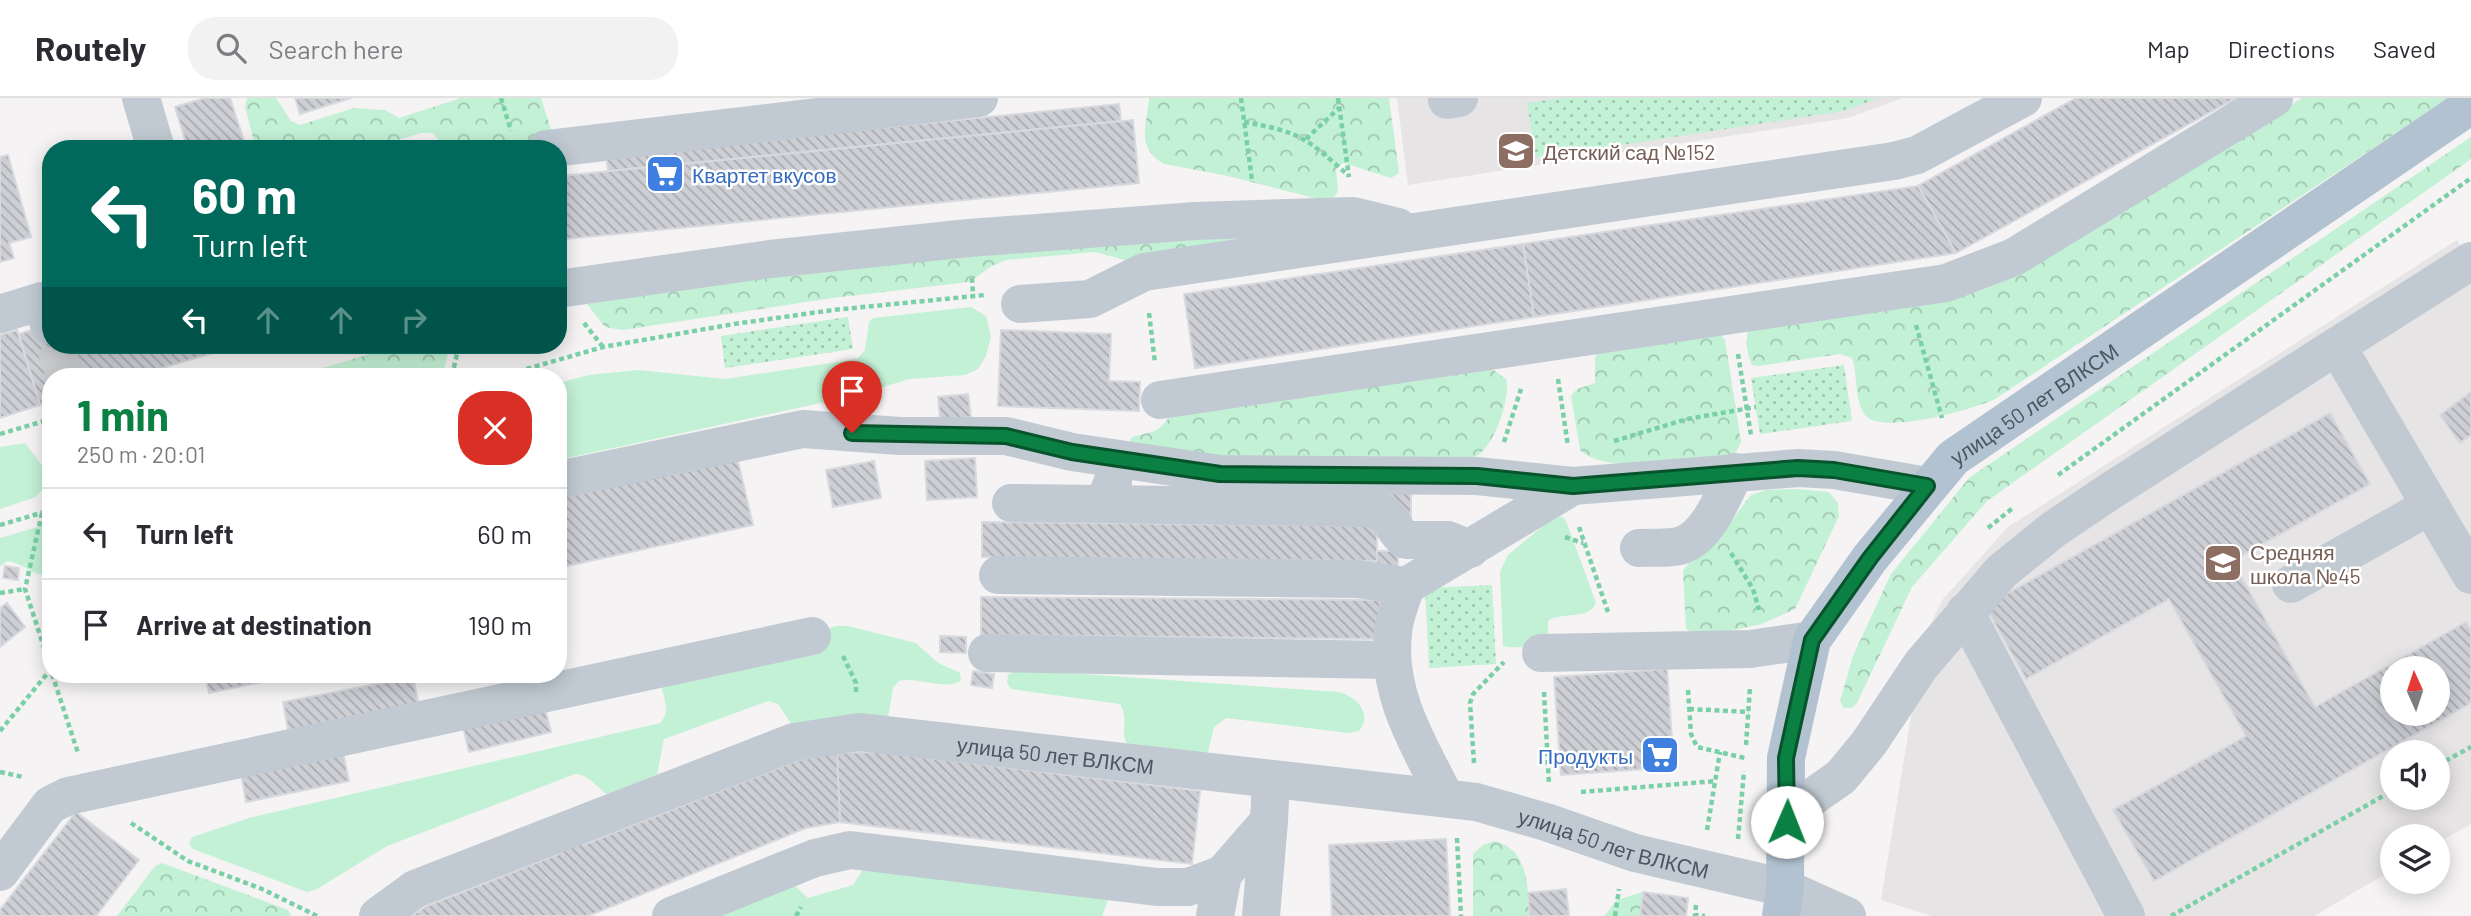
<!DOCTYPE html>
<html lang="en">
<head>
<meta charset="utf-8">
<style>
	body { margin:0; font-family:Barlow,sans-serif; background:#f2f2f3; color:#2b2b33; height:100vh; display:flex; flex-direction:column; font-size:26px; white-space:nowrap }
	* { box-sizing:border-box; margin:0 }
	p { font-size:23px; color:#7c7c81 }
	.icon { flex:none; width:38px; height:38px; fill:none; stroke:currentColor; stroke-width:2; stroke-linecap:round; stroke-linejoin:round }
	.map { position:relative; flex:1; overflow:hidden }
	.details { position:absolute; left:42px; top:270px; width:525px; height:315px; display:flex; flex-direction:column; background:#fff; border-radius:28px; box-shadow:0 4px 18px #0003 }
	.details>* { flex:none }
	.hud { position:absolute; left:42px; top:42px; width:525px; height:214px; border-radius:28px; box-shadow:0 4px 18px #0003; background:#00695c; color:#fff; overflow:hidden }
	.needle { width:46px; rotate:357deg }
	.controls { position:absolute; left:2380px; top:558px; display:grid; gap:14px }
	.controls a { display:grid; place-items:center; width:70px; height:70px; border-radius:50%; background:#fff; box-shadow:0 4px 18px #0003; font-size:35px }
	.pin { position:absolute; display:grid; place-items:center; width:60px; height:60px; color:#fff; margin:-72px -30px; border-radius:50% 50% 50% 0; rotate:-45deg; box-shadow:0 0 7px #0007 }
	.pin .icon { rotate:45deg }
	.me { position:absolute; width:77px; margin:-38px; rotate:1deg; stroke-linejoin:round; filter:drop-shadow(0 0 5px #0008) }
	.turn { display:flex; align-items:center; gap:24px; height:147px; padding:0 35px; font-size:32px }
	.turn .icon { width:91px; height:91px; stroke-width:2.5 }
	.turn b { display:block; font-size:49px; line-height:60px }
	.lanes { display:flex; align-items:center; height:66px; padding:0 35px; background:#0003; justify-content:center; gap:35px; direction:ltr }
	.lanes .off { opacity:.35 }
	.round { display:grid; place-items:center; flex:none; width:74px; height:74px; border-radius:28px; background:#f2f2f3 }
	.headline { display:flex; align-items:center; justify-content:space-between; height:119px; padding:0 35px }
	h1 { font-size:42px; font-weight:700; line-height:52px; color:#0b8043 }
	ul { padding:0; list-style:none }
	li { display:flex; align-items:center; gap:21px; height:91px; padding:0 35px; border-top:2px solid #e1e1e2 }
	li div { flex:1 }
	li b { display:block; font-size:26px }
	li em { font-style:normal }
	header { display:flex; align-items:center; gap:42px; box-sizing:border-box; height:98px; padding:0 35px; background:#fff; border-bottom:2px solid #e1e1e2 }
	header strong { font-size:33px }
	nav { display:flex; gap:38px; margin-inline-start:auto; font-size:24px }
	.search { width:490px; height:63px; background:#f2f2f3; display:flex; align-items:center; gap:18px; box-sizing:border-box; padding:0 24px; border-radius:28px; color:#7c7c81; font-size:26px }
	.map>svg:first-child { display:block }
	.education { fill:#e6e4e5; fill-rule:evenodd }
	.grass { fill:#c3f1d5 }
	.forest { fill:url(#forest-crowns) }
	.park { fill:url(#park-dots) }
	.building { fill:url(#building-back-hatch); stroke:#d7d9de; stroke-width:2; fill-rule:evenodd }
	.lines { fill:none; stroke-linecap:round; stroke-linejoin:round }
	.minor-tunnel { stroke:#caccce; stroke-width:38; stroke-dasharray:38 19; stroke-linecap:butt }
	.path { stroke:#7ad0a6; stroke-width:4.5; stroke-dasharray:5 3.5; stroke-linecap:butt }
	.minor { stroke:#c1cad2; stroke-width:38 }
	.major { stroke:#b3c2d1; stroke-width:38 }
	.route-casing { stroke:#07532c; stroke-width:18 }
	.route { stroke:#0b8043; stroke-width:12 }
	.labels { text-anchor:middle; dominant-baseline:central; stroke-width:5; stroke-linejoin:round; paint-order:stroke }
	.education-label { font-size:21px; fill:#785e54; stroke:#fff; text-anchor:start }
	.shop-label { font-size:21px; fill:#366cbe; stroke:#fff; text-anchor:start }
	.street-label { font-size:21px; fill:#4a5661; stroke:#fff }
</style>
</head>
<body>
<header>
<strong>Routely</strong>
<div class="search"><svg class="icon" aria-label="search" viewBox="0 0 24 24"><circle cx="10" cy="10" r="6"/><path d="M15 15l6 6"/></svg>Search here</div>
<nav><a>Map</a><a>Directions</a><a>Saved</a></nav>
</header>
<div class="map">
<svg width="2471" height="818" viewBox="0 0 2471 818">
	<defs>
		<pattern id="forest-crowns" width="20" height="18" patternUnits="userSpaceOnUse" patternTransform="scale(1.75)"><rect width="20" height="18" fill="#c3f1d5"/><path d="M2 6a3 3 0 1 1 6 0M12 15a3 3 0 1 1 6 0" fill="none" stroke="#a0c6b0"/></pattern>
		<pattern id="park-dots" width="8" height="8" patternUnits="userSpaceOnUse" patternTransform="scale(1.75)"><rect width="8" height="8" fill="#c3f1d5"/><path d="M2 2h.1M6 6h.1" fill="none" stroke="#a0c6b0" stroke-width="1.8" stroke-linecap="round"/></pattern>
		<pattern id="building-back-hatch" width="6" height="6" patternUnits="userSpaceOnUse" patternTransform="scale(1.75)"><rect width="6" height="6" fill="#cdcfd5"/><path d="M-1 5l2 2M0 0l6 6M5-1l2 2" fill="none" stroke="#a8abb0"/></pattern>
	</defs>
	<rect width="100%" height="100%" fill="#f5f3f3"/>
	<!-- education -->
	<g class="education">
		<path d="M1397,0H1902L1848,20L1408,87Z"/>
		<path d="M2457,142L2471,165V726L2438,745V738H2392V772L2314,818H1932L1881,802L1924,539L1943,501L2008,429ZM2392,570H2438V616H2392ZM2392,654H2438V700H2392Z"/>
	</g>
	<!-- grass -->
	<g class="grass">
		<path d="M971,209L986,218L991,239L986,258L978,271L965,277L909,281L857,297L558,362V285L589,277L638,272L725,281L857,261L865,252L869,224L873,220Z"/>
		<path d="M25,345L47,374V386L36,399L0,411V349Z"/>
		<path d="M1555,418L1563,419L1567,425L1596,505C1588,523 1562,513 1548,523V541C1539,549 1515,551 1503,548L1500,474L1508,457Z"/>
		<path d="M51,425V478C32,478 28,467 7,463L0,469V440Z"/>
		<path d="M836,528H848L916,545L938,565L960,575L961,582C946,594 918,578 899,583L893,590L888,619L792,627L778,606L768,603L664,641L657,677L612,699C598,693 592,677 575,676L387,748L317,791L307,794L193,751L189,746L192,739L249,720L660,625C671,615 664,600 661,587Z"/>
		<path d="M1025,572L1339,594C1357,599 1373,616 1359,633L1349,635L1226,620L1214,629L1208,654L1200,656L1127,646C1120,634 1129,620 1120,606L1011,591L1007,585L1008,577L1015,573Z"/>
		<path d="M870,761L1108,802L1102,818H691L786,779L808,800L853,787Z"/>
	</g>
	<!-- forest -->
	<g class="forest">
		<path d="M247,0H276L291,23L300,27L354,10L385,12L399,20L461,0H541L552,34L549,41L496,51H448L432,35H421L369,51H256L245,9Z"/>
		<path d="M1149,0H1389L1399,75L1391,80L1343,65L1336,71L1338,93L1334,99L1322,102L1228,78L1164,66C1135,49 1147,27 1149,0Z"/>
		<path d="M2302,0H2449L1995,301C1974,311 1881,338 1865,317C1854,302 1858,277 1852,260L1840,256L1758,268L1752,267C1747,256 1745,244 1748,233L2019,173Z"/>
		<path d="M2471,39V61L1987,403L1912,489L1857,605L1852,610H1844L1840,603L1853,558L1891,476L1969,380Z"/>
		<path d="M1279,136L1135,165L1095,154L1006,162L992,168L969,184L832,200L623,232L605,229L587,206L771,171Z"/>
		<path d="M1720,236L1725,242L1741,344L1735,356C1697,359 1609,380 1580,352L1571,298L1577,291L1595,285V260L1599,252Z"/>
		<path d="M400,247H450L443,276L296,278Z"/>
		<path d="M1492,271L1506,281C1512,299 1492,354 1474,359L1233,361L1130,345L1131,340C1154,331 1153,340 1171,317Z"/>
		<path d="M1797,391L1829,394L1838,405L1839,418L1795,511L1762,526L1709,537H1696L1686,531L1683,473L1693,459L1731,423L1751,397L1766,392Z"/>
		<path d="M1494,743C1529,751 1527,787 1530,818H1473V756L1483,747Z"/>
		<path d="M162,765L288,812L291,818H117L155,768Z"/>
		<path d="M1643,794L1640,818H1604L1617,802Z"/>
	</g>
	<!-- park -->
	<g class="park">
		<path d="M1563,0H1879L1844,13L1536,60L1527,5Z"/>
		<path d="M848,219L853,251L725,270L721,238Z"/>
		<path d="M1844,267L1852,323L1760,336L1751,280Z"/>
		<path d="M1492,487L1496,566L1429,570L1425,490Z"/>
	</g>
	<!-- building -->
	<g class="building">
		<path d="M205,0H230L246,49L188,51L175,9Z"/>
		<path d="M295,0H351L300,16Z"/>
		<path d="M2076,0H2236L1956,155L1918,88Z"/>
		<path d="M1119,6L1121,23L608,73L606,57Z"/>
		<path d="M1133,22L1139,85L566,141L560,78Z"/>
		<path d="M8,57L31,139L9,145L14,160L0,164V59Z"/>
		<path d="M1918,88L1956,155L1534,219L1523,146Z"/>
		<path d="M1523,146L1534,219L1195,270L1184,196Z"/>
		<path d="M51,226V247H239L136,278H51V304L40,307L19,236Z"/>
		<path d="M17,232L40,307L0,320V237Z"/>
		<path d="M1001,232L1111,236L1109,283L1140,284L1139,313L998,308Z"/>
		<path d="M2471,294V337L2460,345L2440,317Z"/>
		<path d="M968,296L971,319L940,322L938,299Z"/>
		<path d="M2330,315L2370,386L2232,463L2315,609L2466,524L2471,532V605L2154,783L2113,712L2246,638L2169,501L2026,581L1985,508ZM2392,570H2438V616H2392Z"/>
		<path d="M737,359L753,427L558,470V399Z"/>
		<path d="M975,360L977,399L927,402L925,363Z"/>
		<path d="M874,363L881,400L833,409L826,372Z"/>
		<path d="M1378,391H1411V428Z"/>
		<path d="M982,424L1377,428V463L982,459Z"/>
		<rect x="1377" y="453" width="21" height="22"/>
		<path d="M5,468L19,470L18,482L3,480Z"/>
		<path d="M981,499L1380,502V541L981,537Z"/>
		<path d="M7,505L25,529L0,549V510Z"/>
		<path d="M940,538L966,539V555L940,554Z"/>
		<path d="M1667,571L1674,669L1561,677L1554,579Z"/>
		<path d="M973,573L994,576L992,590L971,587Z"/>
		<path d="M69,576H88L89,579L70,583Z"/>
		<path d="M205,576H301L209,595Z"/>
		<path d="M413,579L420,612L289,637L283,604Z"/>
		<path d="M544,606L551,634L469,654L462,625Z"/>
		<path d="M343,654L349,683L246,704L241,675Z"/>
		<path d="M878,654L1200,693L1192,766L840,724L837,655Z"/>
		<path d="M837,655L840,724L806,730L588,818H411L427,808L559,756L555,745L578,735L583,747L799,662Z"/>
		<path d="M76,714L139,762L96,818H0V812Z"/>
		<path d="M1446,741L1450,818H1332L1329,747Z"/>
		<path d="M1566,791L1569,818H1530L1528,795Z"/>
		<path d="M1643,794L1688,800L1686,818H1640Z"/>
	</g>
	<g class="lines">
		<!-- minor-tunnel -->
		<path class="minor-tunnel" d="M55,247L65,278"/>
		<!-- path -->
		<g class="path">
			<path d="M501,0L511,33"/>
			<path d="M1241,0L1252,82"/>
			<path d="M1338,0L1349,79"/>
			<path d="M1244,24C1301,34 1306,40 1349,78"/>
			<path d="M1306,41L1339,10"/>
			<path d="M972,180L973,197"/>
			<path d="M1149,215L1155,265"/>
			<path d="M584,225L603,249"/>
			<path d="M1916,227L1942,320"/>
			<path d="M1738,256L1751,337"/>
			<path d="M452,278L459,247"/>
			<path d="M502,278L603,249L734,226L833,212L985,197"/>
			<path d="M1558,281L1568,348"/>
			<path d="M0,336L51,321"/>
			<path d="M1614,343L1687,321L1756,309"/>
			<path d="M1504,344L1521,291"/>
			<path d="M2058,377L2471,80"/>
			<path d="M42,415L25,491L51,571"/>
			<path d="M0,427L51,412"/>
			<path d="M1579,429L1608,514"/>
			<path d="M1988,430L2014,409"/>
			<path d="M1565,439L1583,445"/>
			<path d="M1731,455L1753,491L1759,512"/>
			<path d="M0,495L25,491"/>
			<path d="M843,558L856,585V594"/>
			<path d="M52,576L78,655"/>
			<path d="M1688,592L1691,636L1697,649L1745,660"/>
			<path d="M1544,594L1549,686"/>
			<path d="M1689,611L1749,614"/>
			<path d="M0,633L51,571"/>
			<path d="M1746,647L1750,589"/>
			<path d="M1474,665L1470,605L1473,596L1504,564"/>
			<path d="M2438,667L2471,649"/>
			<path d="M0,674L23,679"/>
			<path d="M1581,694L1716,683"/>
			<path d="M131,725L188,763L262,791L317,818"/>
			<path d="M1707,732L1720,654"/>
			<path d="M1457,740L1461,818"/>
			<path d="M1738,741L1744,673"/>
			<path d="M1696,807L1695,817L1705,818"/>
			<path d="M796,818L801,809"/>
			<path d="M1615,818L1619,791"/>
			<path d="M2171,818L2392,693"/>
		</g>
		<!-- minor -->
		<g class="minor">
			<path d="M141,0L156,51"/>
			<path d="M1447,2L1459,0"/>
			<path d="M546,51L979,0"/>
			<path d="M558,191L770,161L969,140L1195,123L1353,118L1398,129"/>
			<path d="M1020,206L1090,201L1144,174L1894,63L1917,57L2023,0"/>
			<path d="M0,216L42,203L49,227"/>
			<path d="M2337,248L2471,163"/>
			<path d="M1160,302L1946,185L2014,159L2274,0"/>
			<path d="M558,382L803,331L900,338H1006L1072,354L1220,376L1477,378L1573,388L1798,370L1834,372L1927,388"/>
			<path d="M1011,405L1104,406L1113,383"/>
			<path d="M1104,406L1368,410C1397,416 1388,430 1406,442H1448L1470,451"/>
			<path d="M1639,450C1652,449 1667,451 1679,448C1708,441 1723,397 1735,374"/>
			<path d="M998,477L1358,481L1406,488"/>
			<path d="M2291,486L2430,408"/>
			<path d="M1965,514L2126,818"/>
			<path d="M987,555L1391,562"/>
			<path d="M1541,555L1750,551L1812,542"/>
			<path d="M1445,699C1419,647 1386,596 1393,535C1394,520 1401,503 1406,488L1573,388"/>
			<path d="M1787,702L1811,700L1841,679L1869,645L1921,567L2002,473L2054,431L2112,392L2337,248L2471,477"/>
			<path d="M0,774L50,707L68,698L812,538"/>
			<path id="s1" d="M378,818L415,791L794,644L859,634L1476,704L1546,724L1635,755L1785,790L1847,818"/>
			<path d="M671,818L815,760L850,752L1157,789H1188L1223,776L1269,723L1271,681"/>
			<path d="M1215,818L1223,776"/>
			<path d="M1261,818L1269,723"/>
		</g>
		<!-- major -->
		<path class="major" id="s2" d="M1781,818L1785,790L1786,660L1812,542L1870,460L1953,360L2471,7"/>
	</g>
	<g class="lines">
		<defs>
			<path id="route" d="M852,335L1006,338L1072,354L1220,376L1477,378L1573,388L1798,370L1834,372L1927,388L1870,460L1812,542L1786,660L1787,724"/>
		</defs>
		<!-- route casing -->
		<use href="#route" class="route-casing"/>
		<!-- route -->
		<use href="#route" class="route"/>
	</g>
	<!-- icons -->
	<defs>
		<symbol id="school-square" viewBox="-11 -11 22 22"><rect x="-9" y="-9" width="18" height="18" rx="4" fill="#8d6e63" stroke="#fff"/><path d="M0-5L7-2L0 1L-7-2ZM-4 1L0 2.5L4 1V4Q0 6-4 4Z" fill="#fff"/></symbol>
		<symbol id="supermarket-square" viewBox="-11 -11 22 22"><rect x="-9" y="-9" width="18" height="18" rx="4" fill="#3f7fe0" stroke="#fff"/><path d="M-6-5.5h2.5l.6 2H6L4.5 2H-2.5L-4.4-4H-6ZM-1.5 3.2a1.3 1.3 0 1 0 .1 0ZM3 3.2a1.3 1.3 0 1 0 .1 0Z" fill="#fff"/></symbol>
	</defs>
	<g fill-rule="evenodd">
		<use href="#school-square" x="1494" y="31" width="44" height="44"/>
		<use href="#supermarket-square" x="643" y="54" width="44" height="44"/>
		<use href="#school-square" x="2201" y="443" width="44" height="44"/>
		<use href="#supermarket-square" x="1638" y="635" width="44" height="44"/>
	</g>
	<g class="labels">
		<!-- education labels -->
		<g class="education-label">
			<text x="1543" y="53">Детский сад №152</text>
			<text x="2250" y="453">Средняя<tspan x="2250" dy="24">школа №45</tspan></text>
		</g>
		<!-- shop labels -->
		<g class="shop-label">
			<text x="692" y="76">Квартет вкусов</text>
			<text x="1633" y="657" text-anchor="end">Продукты</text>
		</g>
		<!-- street labels -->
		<g class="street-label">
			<text stroke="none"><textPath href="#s2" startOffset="607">улица 50 лет ВЛКСМ</textPath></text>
			<text stroke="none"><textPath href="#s1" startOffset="716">улица 50 лет ВЛКСМ</textPath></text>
			<text stroke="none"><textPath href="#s1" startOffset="1283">улица 50 лет ВЛКСМ</textPath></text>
		</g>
	</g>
</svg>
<div class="controls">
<a><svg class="needle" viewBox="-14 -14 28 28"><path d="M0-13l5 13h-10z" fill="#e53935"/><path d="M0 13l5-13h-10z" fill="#7c7c81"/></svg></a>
<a><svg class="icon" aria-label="sound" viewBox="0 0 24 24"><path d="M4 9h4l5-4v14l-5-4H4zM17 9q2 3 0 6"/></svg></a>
<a><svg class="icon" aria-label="layers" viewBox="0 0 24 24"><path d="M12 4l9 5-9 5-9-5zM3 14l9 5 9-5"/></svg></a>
</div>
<div class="pin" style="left:852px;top:335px;background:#d93025"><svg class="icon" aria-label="arrive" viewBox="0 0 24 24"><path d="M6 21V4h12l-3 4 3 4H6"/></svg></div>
<svg class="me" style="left:1787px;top:724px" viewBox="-20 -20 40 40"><circle r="19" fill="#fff"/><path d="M0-13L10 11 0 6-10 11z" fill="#0b8043"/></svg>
<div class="hud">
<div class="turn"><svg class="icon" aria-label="left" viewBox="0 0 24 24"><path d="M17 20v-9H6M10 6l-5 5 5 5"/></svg><div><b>60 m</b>Turn left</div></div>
<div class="lanes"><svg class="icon" aria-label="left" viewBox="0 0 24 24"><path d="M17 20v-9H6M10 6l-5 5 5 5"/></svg><svg class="icon off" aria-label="ahead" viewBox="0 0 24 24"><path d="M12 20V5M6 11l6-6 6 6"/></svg><svg class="icon off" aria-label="ahead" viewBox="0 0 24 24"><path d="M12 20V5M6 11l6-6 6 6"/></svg><svg class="icon off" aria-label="right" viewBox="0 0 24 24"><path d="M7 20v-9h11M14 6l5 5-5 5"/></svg></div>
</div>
<section class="details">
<div class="headline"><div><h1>1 min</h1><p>250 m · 20:01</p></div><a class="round" style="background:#d93025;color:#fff"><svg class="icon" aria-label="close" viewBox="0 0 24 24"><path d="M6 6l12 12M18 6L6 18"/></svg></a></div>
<ul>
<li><svg class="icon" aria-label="left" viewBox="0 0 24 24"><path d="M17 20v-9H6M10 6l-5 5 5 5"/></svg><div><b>Turn left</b></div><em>60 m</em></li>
<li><svg class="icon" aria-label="arrive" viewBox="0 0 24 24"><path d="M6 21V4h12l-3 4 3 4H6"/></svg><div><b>Arrive at destination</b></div><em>190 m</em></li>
</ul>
</section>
</div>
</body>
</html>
